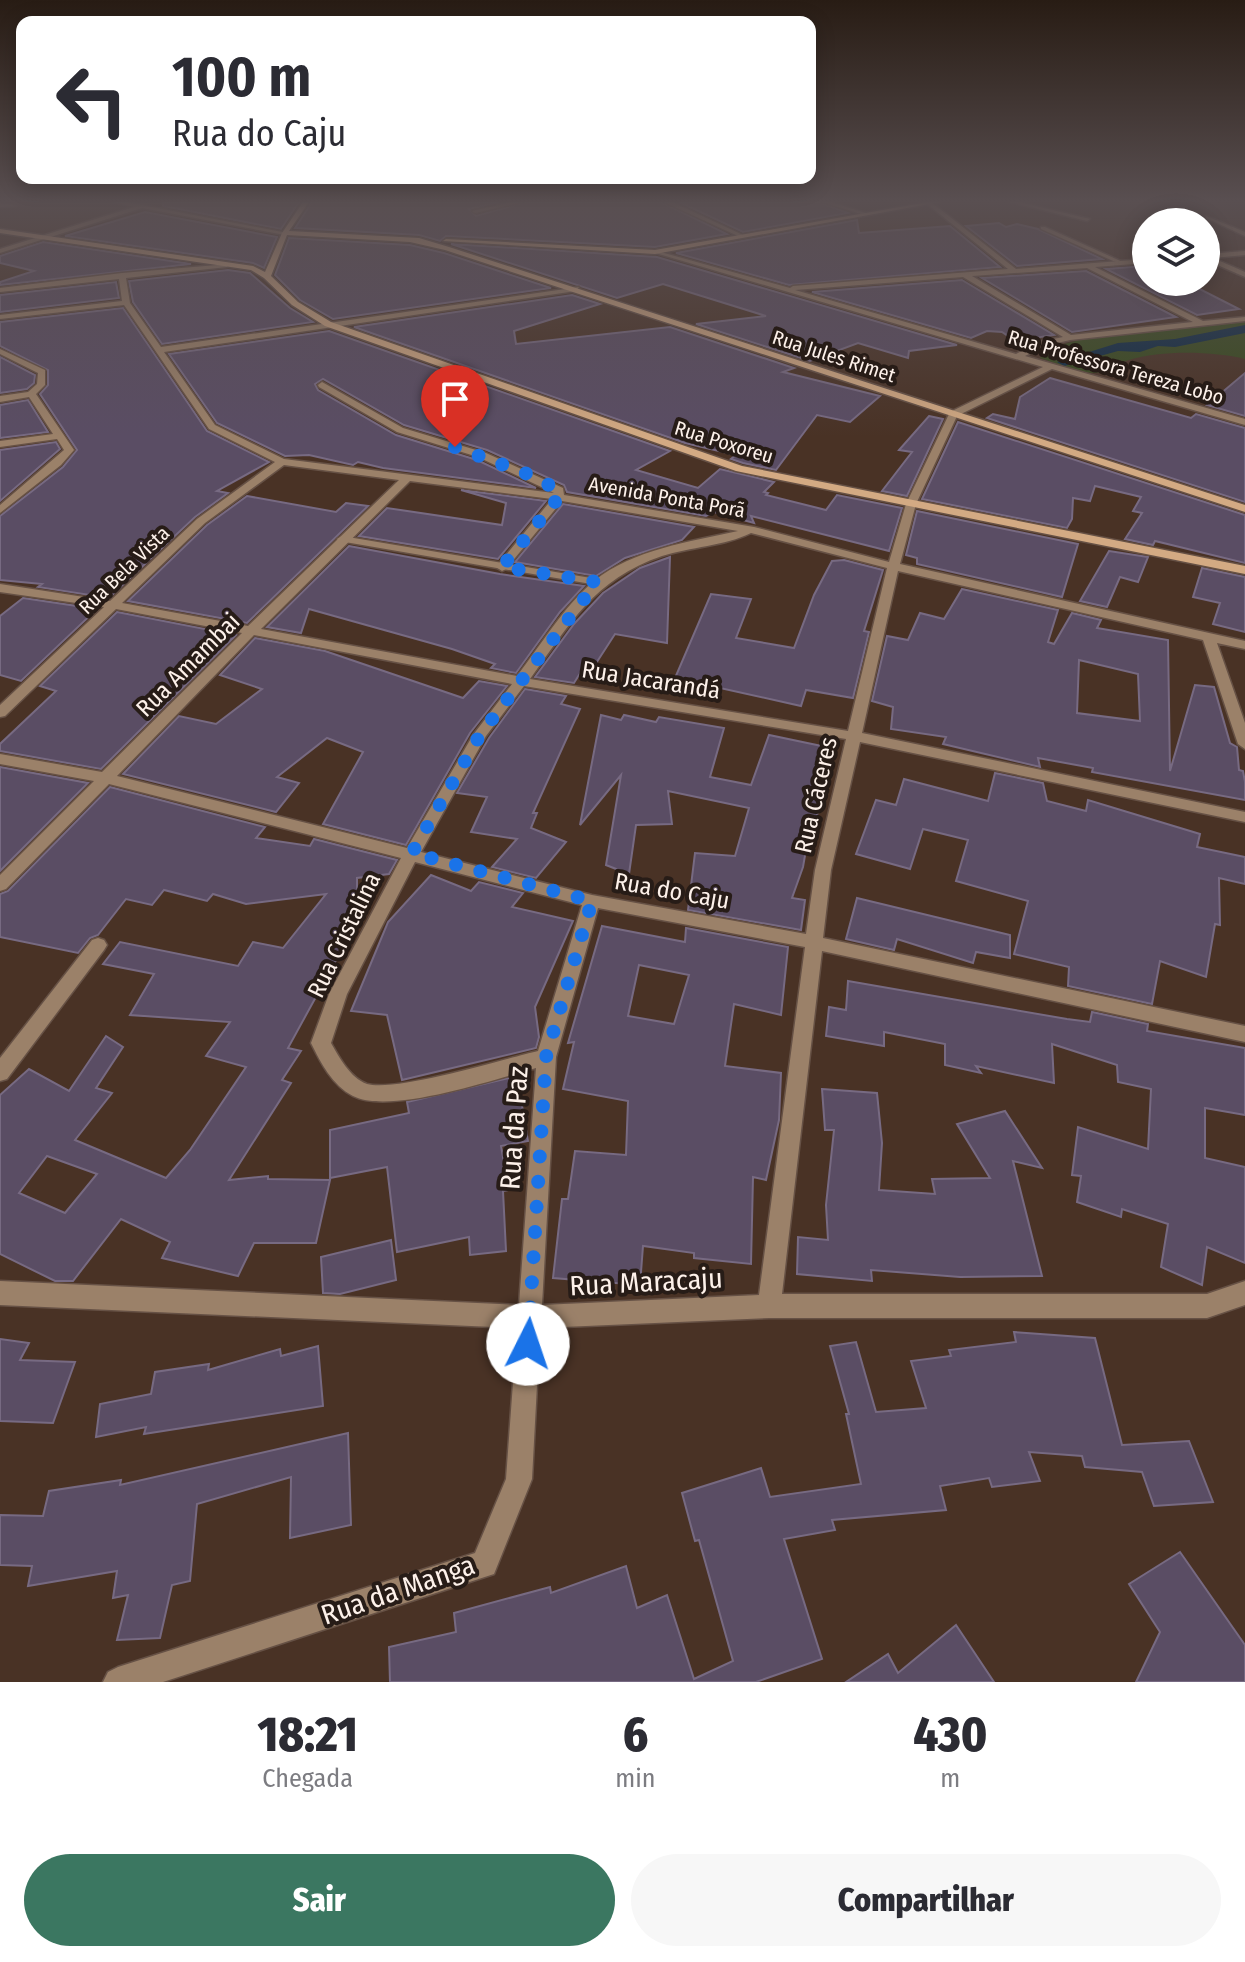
<!DOCTYPE html>
<html lang="pt">
<head>
<meta charset="utf-8">
<style>
	body { margin:0; font-family:"Fira Sans Condensed",sans-serif; background:#f7f7f7; color:#2b2b33; height:100vh; display:flex; flex-direction:column; font-size:30px; white-space:nowrap }
	* { box-sizing:border-box; margin:0 }
	p { font-size:26px; color:#7c7c81 }
	.icon { flex:none; width:44px; height:44px; fill:none; stroke:currentColor; stroke-width:2; stroke-linecap:round; stroke-linejoin:round }
	.map { position:relative; height:1682px; overflow:hidden }
	.panel { display:flex; flex-direction:column; background:#fff; flex:1 }
	.panel>* { flex:none }
	.guide { position:absolute; left:16px; top:16px; width:800px; height:168px; border-radius:16px; box-shadow:0 4px 20px #0003; background:#fff; color:#2b2b33; overflow:hidden }
	.fabs { position:absolute; left:1132px; top:208px; display:grid; gap:16px }
	.fabs a { display:grid; place-items:center; width:88px; height:88px; border-radius:50%; background:#fff; box-shadow:0 4px 20px #0003; font-size:40px }
	.pin { position:absolute; display:grid; place-items:center; width:68px; height:68px; color:#fff; margin:-82px -34px; border-radius:50% 50% 50% 0; rotate:-45deg; box-shadow:0 0 8px #0007 }
	.pin .icon { rotate:45deg }
	.me { position:absolute; width:88px; margin:-44px; rotate:4deg; stroke-linejoin:round; filter:drop-shadow(0 0 6px #0008) }
	.turn { display:flex; align-items:center; gap:28px; height:168px; padding:0 24px; font-size:36px }
	.turn .icon { width:104px; height:104px; stroke-width:2.5 }
	.turn b { display:block; font-size:56px; line-height:68px }
	.eta { display:flex; justify-content:space-evenly; align-items:center; height:136px; text-align:center }
	.eta b { font-size:48px; font-weight:800; line-height:56px }
	.action { display:flex; gap:16px; margin-top:auto; padding:16px 24px }
	.action a { flex:1; height:92px; border-radius:48px; background:#3b7761; color:#fff; font-size:32px; font-weight:800; line-height:92px; text-align:center }
	.action a+a { background:#f7f7f7; color:#2b2b33 }
	.map>svg:first-child { display:block }
	.green { fill:#374b1d }
	.lines { fill:none; stroke-linecap:round; stroke-linejoin:round }
	.canal { fill:#0b2a46; fill-rule:evenodd }
	.building { fill:#5a4d64; stroke:#776a82; stroke-width:2; fill-rule:evenodd }
	.lane-casing { stroke:#665145; stroke-width:3 }
	.street-casing { stroke:#665145; stroke-width:3 }
	.secondary-casing { stroke:#665145; stroke-width:3 }
	.lane { fill:#9b8169; fill-rule:evenodd }
	.street { fill:#9b8169; fill-rule:evenodd }
	.secondary { fill:#d3aa83; fill-rule:evenodd }
	.route { stroke:#1a73e8; stroke-width:14; stroke-dasharray:0 25.2 }
	.labels { text-anchor:middle; dominant-baseline:central; stroke-width:8; stroke-linejoin:round; paint-order:stroke }
	.far-street-label { font-size:20px; fill:#fdf1ea; stroke:#271c17 }
	.street-label { font-size:24px; fill:#fdf1ea; stroke:#271c17 }
	.near-street-label { font-size:28px; fill:#fdf1ea; stroke:#271c17 }
</style>
</head>
<body>
<div class="map">
<svg width="1245" height="1682" viewBox="0 0 1245 1682">
	<rect width="100%" height="100%" fill="#493225"/>
	<!-- green -->
	<path class="green" d="M1245,321V359C1213,351 1161,350 1129,360C1117,363 1106,373 1094,373C1077,373 1056,363 1040,358L1049,348L1087,338Z"/>
	<g class="lines">
		<!-- canal -->
		<path class="canal" d="M1245,325V333L1175,347L1158,346L1140,352L1118,351L1064,366L1057,362L1118,343L1175,339Z"/>
	</g>
	<!-- building -->
	<g class="building">
		<path d="M163,202H299L281,229L163,206Z"/>
		<path d="M312,202H499L469,209L476,216L526,202H661L727,234L655,247L446,236L440,241L419,235L295,228Z"/>
		<path d="M679,202H819L848,213L743,232Z"/>
		<path d="M145,212L277,237L264,268L253,263L65,236Z"/>
		<path d="M857,220L859,233L950,226L1000,267L789,285L676,253Z"/>
		<path d="M999,223L1006,227L1017,224L1038,229L1102,259L1017,266L966,226Z"/>
		<path d="M289,238L410,245L444,253L551,288L333,319L300,300L275,275Z"/>
		<path d="M43,242L191,264L0,285V282L34,271L0,263V256Z"/>
		<path d="M451,244L657,257L957,345L909,351L908,358L858,343L810,361L696,324L766,316L663,284L617,298Z"/>
		<path d="M1145,266L1146,282H1186L1239,309L1197,315L1106,269Z"/>
		<path d="M228,270L250,273L290,308L313,322L162,344L133,302L129,281Z"/>
		<path d="M1086,271L1176,317L1072,332L982,278Z"/>
		<path d="M962,280L1054,335L1015,341L1002,332L987,331L971,338L812,292Z"/>
		<path d="M116,282L119,298L0,312V295Z"/>
		<path d="M572,295L600,304L514,331L516,344L670,327L794,368L783,372L880,396L850,422L817,415L776,470L743,463L731,459L736,455L685,443L354,327Z"/>
		<path d="M123,308L207,431L269,462L217,491L228,493L195,517L109,598L38,587L42,584L0,580V516L63,467L77,450L40,394L48,385V370L0,346V322Z"/>
		<path d="M329,331L670,451L636,470L698,488L720,469L774,482L764,492L768,493L766,495L826,510L837,495L902,508L889,551L751,516L754,523L714,512L706,516L567,492L564,485L487,450L404,425L323,379L315,384L318,390L396,435L477,460L536,488L383,468L358,462L353,465L309,455L285,456L217,423L169,354Z"/>
		<path d="M0,357L35,375L34,383L27,389L0,393Z"/>
		<path d="M1245,373V416L1207,405Z"/>
		<path d="M1050,378L1191,418L1196,414L1245,428V502L987,418L993,414L1015,419L1020,397Z"/>
		<path d="M28,400L48,432L0,438V405Z"/>
		<path d="M929,416L943,419L907,496L882,491L912,452L899,450Z"/>
		<path d="M958,422L1245,515V563L1155,541L1153,545L1125,539L1142,513L1133,511L1141,497L1095,486L1090,501L1073,498L1072,519L1067,528L922,499Z"/>
		<path d="M56,442L60,449L0,501V450Z"/>
		<path d="M461,490L546,501L498,559L359,536L387,508L502,525L506,503Z"/>
		<path d="M247,496L336,512L346,503L368,506L247,623L128,601L207,525Z"/>
		<path d="M563,504L694,527L682,540L625,558L596,576L515,562Z"/>
		<path d="M917,511L1078,544L1062,597L917,564V558L906,555Z"/>
		<path d="M349,546L500,574L584,586L560,612L516,673L491,668L495,664L452,649L309,609L301,633L267,627Z"/>
		<path d="M1109,551L1148,557L1138,582L1120,577L1107,607L1080,601Z"/>
		<path d="M670,557L667,643L615,634L593,668L584,667L574,683L535,677L574,624L603,593L640,568Z"/>
		<path d="M844,560L883,570L864,631L869,632L853,698L806,690L801,706L675,678L711,594L751,599L736,638L794,648L814,595L832,561Z"/>
		<path d="M1202,568L1245,577V632L1213,624L1220,603L1193,597Z"/>
		<path d="M962,589L1058,610L1048,642L1054,644L1072,613L1101,620L1097,628L1168,640L1170,771L1195,685L1214,687L1230,743L1237,747L1239,770L1243,771L1245,782V800L1092,772L1093,768L1038,758L1040,767L943,744L946,737L891,729L893,707L872,701L887,636L908,640L920,613L944,619ZM1079,660L1138,674L1140,721L1077,713Z"/>
		<path d="M23,598L97,609L21,681L0,675V616Z"/>
		<path d="M117,612L236,635L101,769L0,751V744L56,691L40,686Z"/>
		<path d="M255,638L325,651L463,698L479,681L507,686L470,733L406,845L323,824L363,752L327,738L277,777L299,783L276,812L123,774L179,716L216,724L262,689L220,675Z"/>
		<path d="M525,689L566,696L561,704L580,709L533,813H537L531,828L566,842L536,878L492,867L517,839L471,832L487,797L457,793L489,738Z"/>
		<path d="M601,715L621,720L624,715L656,722L659,717L724,728L710,777L751,785L769,735L836,749L815,822L811,821L803,867L792,898L805,900L801,930L688,910L695,853L735,856L749,808L668,791L672,824L636,825L629,874L606,865L621,775L580,825Z"/>
		<path d="M0,767L88,783L0,871Z"/>
		<path d="M995,773L1043,783L1047,801L1086,811L1088,800L1200,834L1197,847L1245,857V884L1219,878L1220,925L1215,924L1206,977L1160,961L1152,1004L1068,986L1069,967L1014,954L1028,901L956,881L968,840L923,829L910,869L856,854L876,800L896,805L904,779L988,801Z"/>
		<path d="M110,787L265,827L256,838L310,846L314,839L397,860L389,874L357,878V922L288,1048L301,1051L282,1080L291,1083L229,1180L268,1176V1179L330,1180L316,1243H254L238,1276L162,1258L170,1242L121,1219L73,1281H55L0,1254V1095L29,1069L69,1091L106,1036L123,1047L96,1088L112,1093L75,1140L166,1178L190,1150L246,1067L206,1056L230,1022L130,1015L154,974L103,964L120,942L238,966L253,942L283,948L326,894L246,904L213,894L207,901L164,890L152,905L126,899L98,935L90,938L78,953L0,937V894L8,891ZM47,1156L97,1174L65,1213L19,1193Z"/>
		<path d="M431,875L471,891L479,882L523,893L512,907L573,921L535,1007L539,1037L536,1048L402,1080L387,1015L351,1011L388,922Z"/>
		<path d="M857,898L1010,935V958L976,952L973,963L897,939L894,950L846,939Z"/>
		<path d="M602,926L685,942L686,928L788,947L781,1015L734,1004L725,1066L781,1073L779,1120L766,1180L753,1177L751,1264L694,1258V1253L643,1246L640,1285L553,1278L562,1199H568L575,1151L626,1155L628,1101L563,1089L574,1042L568,1043ZM639,965L689,975L674,1024L628,1016Z"/>
		<path d="M848,981L1067,1019L1090,1022L1092,1012L1148,1024L1147,1031L1245,1048V1115L1205,1108V1158L1245,1167V1263L1207,1247L1202,1285L1161,1267L1168,1224L1122,1209L1121,1217L1077,1202L1081,1176L1072,1175L1078,1127L1148,1149L1151,1089L1118,1082L1117,1065L1052,1044L1054,1083L976,1066L981,1073L945,1065V1044L884,1032V1046L826,1036L829,1007L846,1010Z"/>
		<path d="M517,1076L528,1141L501,1146L509,1190L503,1191L506,1251L470,1255L469,1237L397,1252L387,1167L330,1178V1130L409,1113L407,1102Z"/>
		<path d="M822,1089L877,1093L882,1143L879,1190L935,1194L932,1179L990,1178L957,1124L1005,1111L1042,1168L1013,1161L1042,1276L960,1277L871,1270L872,1281L797,1274L798,1237L828,1240L826,1205L834,1130H825Z"/>
		<path d="M391,1240L396,1280L340,1294L323,1293L321,1257Z"/>
		<path d="M1014,1332L1095,1338L1122,1445L1189,1441L1213,1502L1154,1506L1142,1472L1085,1467L1082,1456L1029,1452L1040,1481L992,1487L989,1478L940,1486L946,1510L832,1520L835,1530L784,1539L822,1659L756,1682H390L389,1647L456,1632L454,1613L550,1587L551,1593L626,1566L637,1608L667,1595L694,1679L733,1661L699,1540L695,1541L682,1493L761,1468L770,1497L861,1484L846,1414H849L830,1346L856,1342L876,1412L926,1408L911,1361L951,1356L949,1350L1016,1342Z"/>
		<path d="M0,1339L29,1343L20,1360L75,1362L53,1423L0,1421Z"/>
		<path d="M318,1346L323,1406L144,1434L146,1427L96,1437L100,1404L151,1394L155,1372L209,1364L208,1370L280,1349L281,1356Z"/>
		<path d="M348,1433L351,1525L290,1538L291,1477L197,1504L190,1581L172,1585L160,1638L117,1640L128,1595L113,1598L117,1571L28,1586L32,1566L0,1565V1515L43,1516L49,1491L121,1480L120,1485Z"/>
		<path d="M1180,1552L1245,1645V1682H1136L1160,1632L1129,1584Z"/>
		<path d="M956,1625L994,1682H846L888,1654L898,1673Z"/>
	</g>
	<g class="lines">
		<defs>
			<g id="lane">
				<path d="M1010,202H1019L1090,219L1087,221Z"/>
				<path d="M0,203L16,206L0,207Z"/>
				<path d="M1206,216L1245,232V236L1206,218Z"/>
				<path d="M1041,227H1045L1125,263L1120,264L1041,229Z"/>
				<path d="M342,536L597,579L602,582L597,585L339,541L337,539Z"/>
			</g>
			<g id="street">
				<path d="M114,202H126L288,233L285,235L142,208L0,253V249L134,207Z"/>
				<path d="M512,202H523L475,213L472,211Z"/>
				<path d="M664,202H672L743,235L738,236Z"/>
				<path d="M822,202H831L869,214L864,215Z"/>
				<path d="M931,202L1016,269L1146,259V263L1095,267L1203,321L1245,317V321L1070,340L1045,346L1025,356L1245,419V425L1052,369L957,416L916,504L900,564L1245,641V649L1217,643L1245,723V749L1238,744L1203,640L898,571L862,733L1245,812V822L860,742L831,870L823,938L1245,1026V1042L822,951L782,1294H1207L1245,1281V1305L1207,1318H769L540,1328L532,1479L494,1574L163,1682H103L108,1672L118,1667L475,1553L506,1479L517,1328L0,1305V1281L519,1305L536,1068C495,1079 390,1115 353,1096C332,1085 321,1063 311,1043L329,994L401,858L109,784L6,889L0,891V875L94,781L0,764V754L102,772L242,633L116,609L5,716L0,717V705L104,607L0,592V584L110,601L197,519L275,462L209,429L124,305L0,319V315L122,301L119,279L0,292V288L122,273L229,264L227,267L126,278L130,303L161,347L579,287L576,291L164,352L215,425L284,459L554,493L478,457L397,432L319,387L318,385L322,382L403,428L486,453L563,488L564,495L754,527L889,562L906,504L950,412L1043,367L652,252L657,251L790,288L793,286L1008,269L926,203ZM1087,268L1193,322L1071,335L972,276ZM963,277L1063,337L1039,342L1016,354L795,290ZM284,465L399,480L248,626L122,603L205,523ZM410,481L552,499L496,567L502,571L506,569L562,501L738,531C689,542 634,549 594,581C564,606 541,645 517,676L261,629ZM751,533L887,568L848,731L530,679C570,624 594,579 662,556C690,547 725,546 751,533ZM254,635L512,684L473,735L407,848L117,776ZM524,686L846,739L815,870L806,934L592,895L421,852L486,736ZM415,862L582,905L538,1051C504,1059 397,1092 367,1084C350,1078 339,1057 331,1043L347,994ZM598,908L805,947L759,1295L542,1305L556,1057Z"/>
				<path d="M1245,251V255L1213,258L1245,272V277L1206,260L1207,254Z"/>
				<path d="M0,349L45,370V385L36,394L74,450L61,465L0,513V505L64,450L57,439L0,447V441L53,434L29,397L0,402V396L28,392L37,384L38,373L0,354Z"/>
				<path d="M98,938L104,940L107,945L104,950L7,1079L0,1081V1058L92,940Z"/>
			</g>
			<g id="secondary">
				<path d="M303,202H309L289,231L419,238L449,247L1245,505V512L445,250L410,242L287,235L271,276L298,302L331,322L742,466L1245,566V574L736,471L325,326L292,305L264,278L251,270L0,233V229L253,266L265,272L282,233Z"/>
				<path d="M928,202H940L655,254L443,241L446,239L655,250Z"/>
			</g>
		</defs>
		<!-- lane casing -->
		<use href="#lane" class="lane-casing"/>
		<!-- street casing -->
		<use href="#street" class="street-casing"/>
		<!-- secondary casing -->
		<use href="#secondary" class="secondary-casing"/>
		<!-- lane -->
		<use href="#lane" class="lane"/>
		<!-- street -->
		<use href="#street" class="street"/>
		<!-- secondary -->
		<use href="#secondary" class="secondary"/>
	</g>
	<!-- sky -->
	<linearGradient id="sky" x2="0" y2="1"><stop stop-color="#281c14"/><stop offset="0.46" stop-color="#594f51"/><stop offset="1" stop-color="#594f51" stop-opacity="0"/></linearGradient>
	<rect width="1245" height="437" fill="url(#sky)"/>
	<g class="lines">
		<!-- route -->
		<path class="route" d="M455,447L525,473L559,490V497L502,567L597,582L480,735L412,853L592,901L546,1057L528,1344"/>
	</g>
	<g class="labels">
		<!-- far-street labels -->
		<g class="far-street-label">
			<text transform="translate(834 356) rotate(18)">Rua Jules Rimet</text>
			<text transform="translate(1116 367) rotate(16)">Rua Professora Tereza Lobo</text>
			<text transform="translate(724 442) rotate(17)">Rua Poxoreu</text>
			<text transform="translate(667 497) rotate(10)">Avenida Ponta Porã</text>
			<text transform="translate(124 570) rotate(-44)">Rua Bela Vista</text>
		</g>
		<!-- street labels -->
		<g class="street-label">
			<text transform="translate(188 665) rotate(-45)">Rua Amambai</text>
			<text transform="translate(651 680) rotate(9)">Rua Jacarandá</text>
			<text transform="translate(816 795) rotate(-77)">Rua Cáceres</text>
			<text transform="translate(672 891) rotate(10)">Rua do Caju</text>
			<text transform="translate(344 935) rotate(-64)">Rua Cristalina</text>
		</g>
		<!-- near-street labels -->
		<g class="near-street-label">
			<text transform="translate(514 1128) rotate(-86)">Rua da Paz</text>
			<text transform="translate(646 1282) rotate(-3)">Rua Maracaju</text>
			<text transform="translate(398 1590) rotate(-19)">Rua da Manga</text>
		</g>
	</g>
</svg>
<div class="fabs">
<a><svg class="icon" aria-label="layers" viewBox="0 0 24 24"><path d="M12 4l9 5-9 5-9-5zM3 14l9 5 9-5"/></svg></a>
</div>
<div class="pin" style="left:455px;top:447px;background:#d93025"><svg class="icon" aria-label="arrive" viewBox="0 0 24 24"><path d="M6 21V4h12l-3 4 3 4H6"/></svg></div>
<svg class="me" style="left:528px;top:1344px" viewBox="-20 -20 40 40"><circle r="19" fill="#fff"/><path d="M0-13L10 11 0 6-10 11z" fill="#1a73e8"/></svg>
<div class="guide">
<div class="turn"><svg class="icon" aria-label="left" viewBox="0 0 24 24"><path d="M17 20v-9H6M10 6l-5 5 5 5"/></svg><div><b>100 m</b>Rua do Caju</div></div>
</div>
</div>
<section class="panel">
<div class="eta">
<div><b>18:21</b><p>Chegada</p></div>
<div><b>6</b><p>min</p></div>
<div><b>430</b><p>m</p></div>
</div>
<div class="action"><a>Sair</a><a>Compartilhar</a></div>
</section>
</body>
</html>
